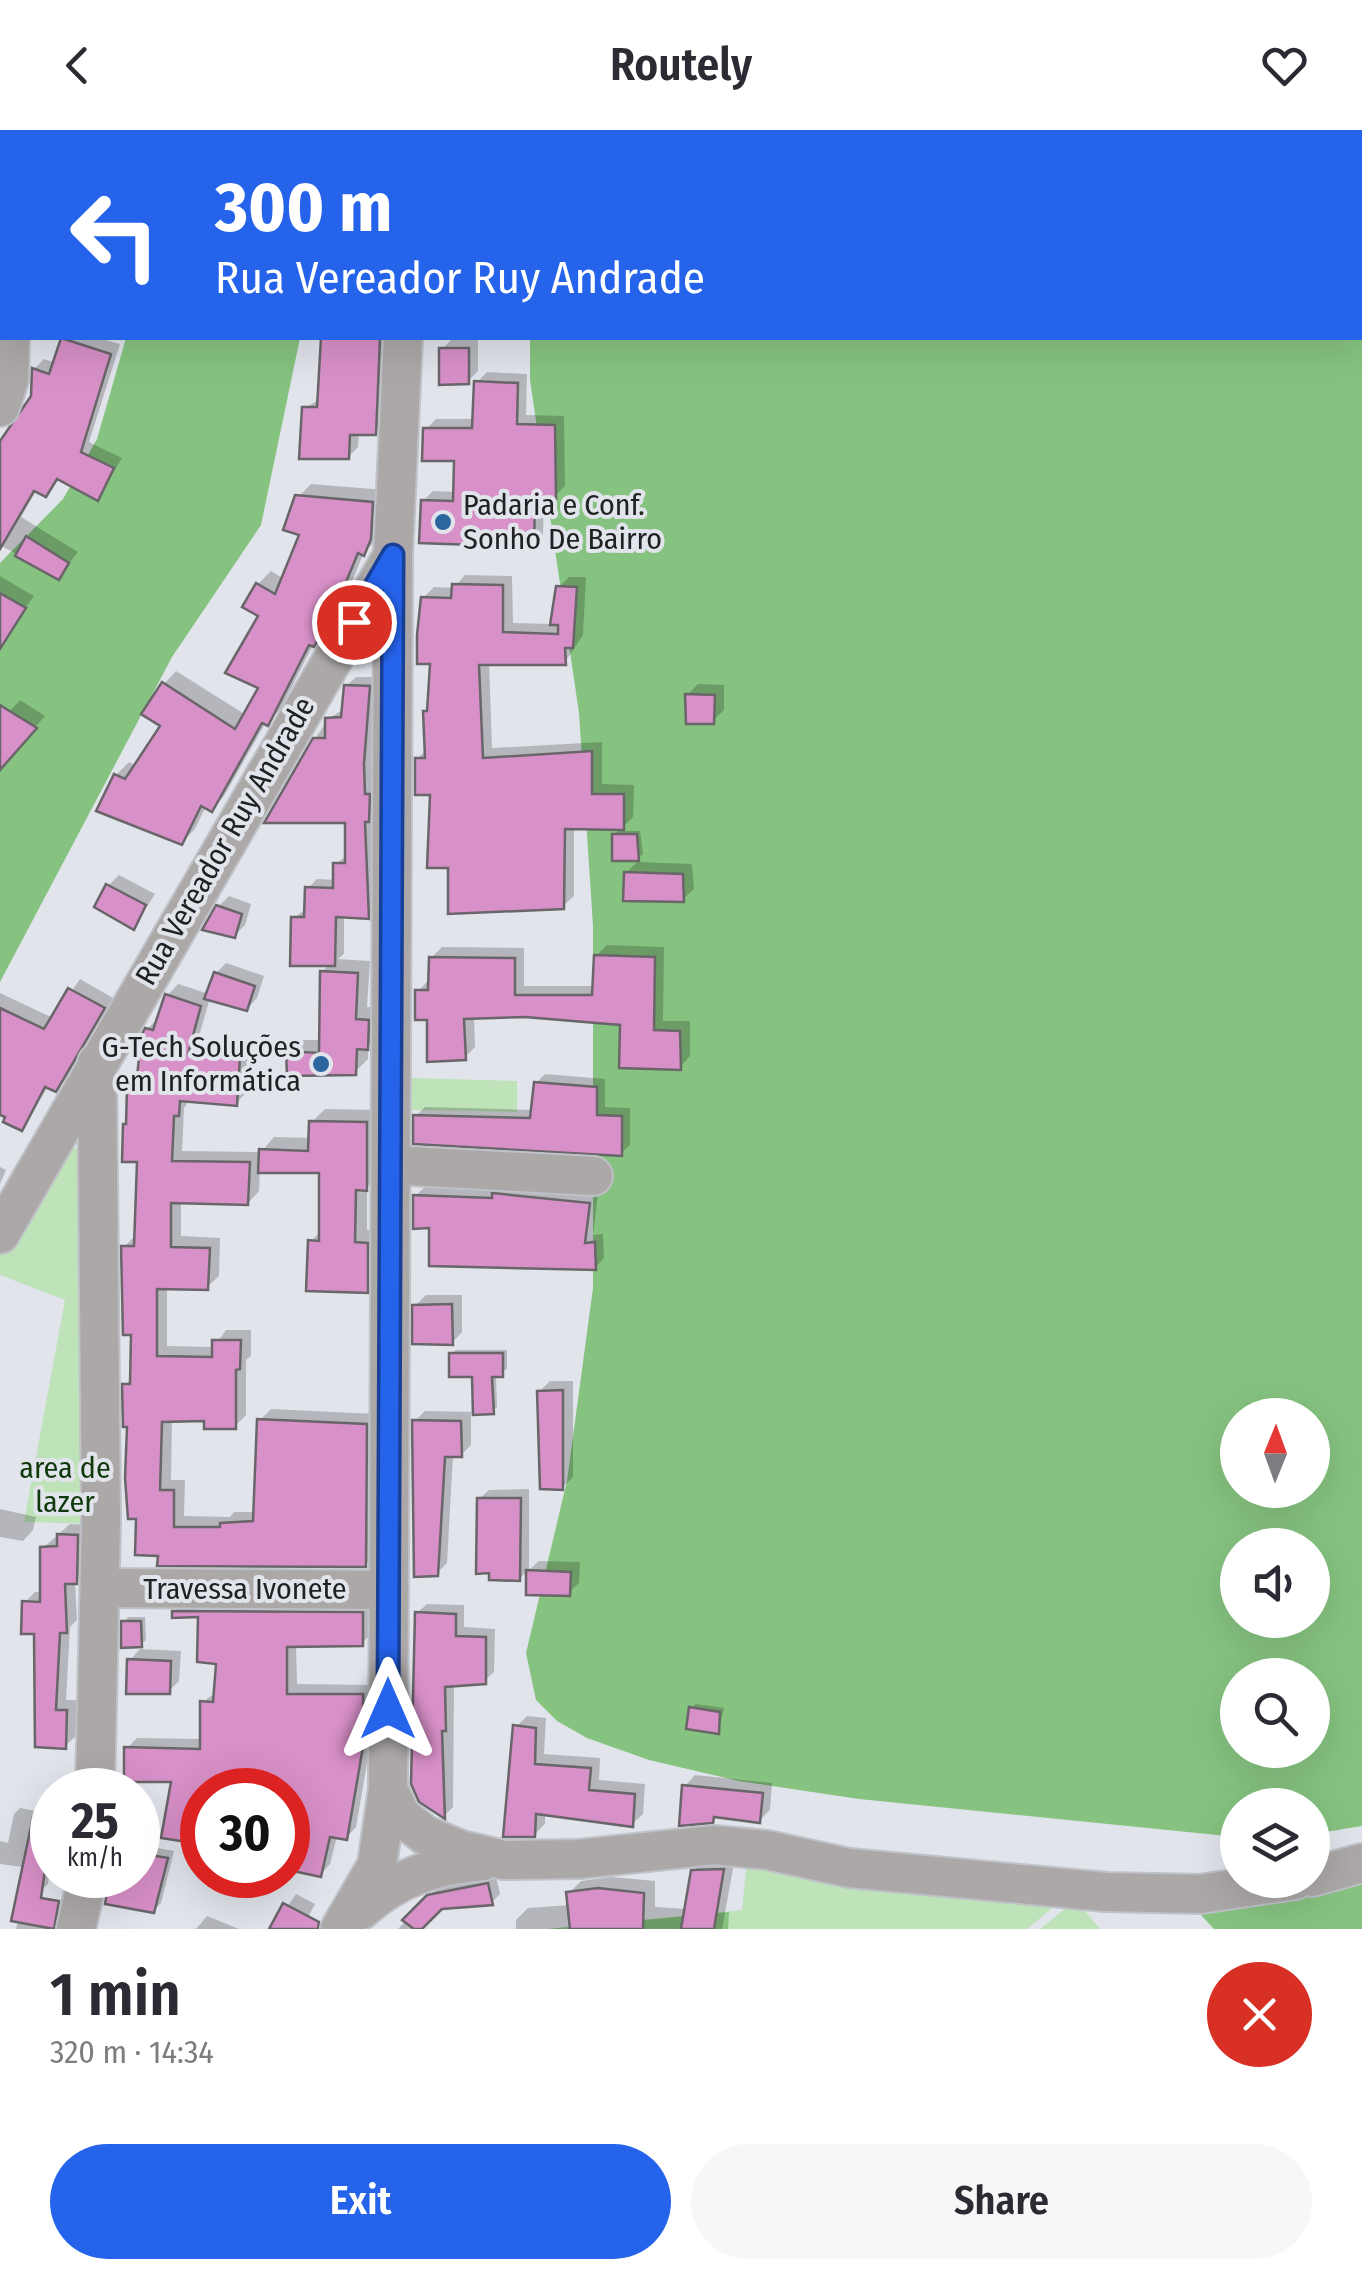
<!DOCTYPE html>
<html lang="en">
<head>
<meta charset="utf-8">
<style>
	body { margin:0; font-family:"Fira Sans Condensed",sans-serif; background:#f7f7f7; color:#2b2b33; height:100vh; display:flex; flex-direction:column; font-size:38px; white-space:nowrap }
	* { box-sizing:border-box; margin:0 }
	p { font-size:32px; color:#7c7c81 }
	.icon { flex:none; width:55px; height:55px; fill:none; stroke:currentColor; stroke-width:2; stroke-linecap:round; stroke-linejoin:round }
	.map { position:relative; height:1799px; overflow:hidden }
	.details { display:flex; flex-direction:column; background:#fff; flex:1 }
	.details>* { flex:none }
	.top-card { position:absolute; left:0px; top:0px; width:1362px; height:210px; box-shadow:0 10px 40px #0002; background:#2563eb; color:#fff; overflow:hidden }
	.needle { width:65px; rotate:1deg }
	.buttons { position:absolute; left:1220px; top:1268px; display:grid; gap:20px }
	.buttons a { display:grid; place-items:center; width:110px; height:110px; border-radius:50%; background:#fff; box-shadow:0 10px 40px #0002; font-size:50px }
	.speed { position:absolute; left:30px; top:1638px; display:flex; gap:20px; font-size:50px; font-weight:700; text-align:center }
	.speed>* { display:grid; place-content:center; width:130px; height:130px; border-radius:50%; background:#fff; box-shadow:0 10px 40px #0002; line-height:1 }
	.speed small { font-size:25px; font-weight:400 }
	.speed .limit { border:15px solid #d22; background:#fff; color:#111 }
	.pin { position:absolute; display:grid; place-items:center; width:85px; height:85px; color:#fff; margin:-42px; border:5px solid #fff; border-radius:50%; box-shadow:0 2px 10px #0007 }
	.me { position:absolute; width:110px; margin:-55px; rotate:0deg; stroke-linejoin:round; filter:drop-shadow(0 0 8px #0008) }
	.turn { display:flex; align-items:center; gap:35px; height:210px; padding:0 50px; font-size:45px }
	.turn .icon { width:130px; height:130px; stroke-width:2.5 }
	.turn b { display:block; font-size:70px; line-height:85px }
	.round { display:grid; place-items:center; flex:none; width:105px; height:105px; border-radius:52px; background:#f7f7f7 }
	.overview { display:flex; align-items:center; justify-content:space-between; height:170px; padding:0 50px }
	h1 { font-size:60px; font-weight:600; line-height:75px }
	.button { display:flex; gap:20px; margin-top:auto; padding:20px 50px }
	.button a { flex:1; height:115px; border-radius:60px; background:#2563eb; color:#fff; font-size:40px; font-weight:600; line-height:115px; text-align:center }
	.button a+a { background:#f7f7f7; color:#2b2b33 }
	header { display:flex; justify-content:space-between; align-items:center; height:130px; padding:0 50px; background:#fff; font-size:45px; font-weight:600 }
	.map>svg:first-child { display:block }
	.green { fill:#bee3b9 }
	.forest { fill:#86c380; fill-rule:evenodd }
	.shadow { fill:#0003 }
	.building { fill:#d890c8; stroke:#6a6569; stroke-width:2.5 }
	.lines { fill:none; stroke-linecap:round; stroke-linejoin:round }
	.minor-casing { stroke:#bec1c7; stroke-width:42 }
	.minor { stroke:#aca8a8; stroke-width:38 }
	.route-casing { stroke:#184099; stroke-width:25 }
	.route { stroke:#2563eb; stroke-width:18 }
	.poi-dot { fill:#2b669e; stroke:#e1e4eb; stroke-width:4 }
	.labels { text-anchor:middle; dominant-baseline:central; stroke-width:8; stroke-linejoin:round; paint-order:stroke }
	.poi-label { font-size:30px; fill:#202123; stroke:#e1e4eb; text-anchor:start }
	.street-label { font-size:30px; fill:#202123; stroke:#e1e4eb }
	.park-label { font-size:30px; fill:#0f390b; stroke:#e1e4eb }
</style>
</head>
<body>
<header><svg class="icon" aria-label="back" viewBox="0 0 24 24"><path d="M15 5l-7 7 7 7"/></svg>Routely<svg class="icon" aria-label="heart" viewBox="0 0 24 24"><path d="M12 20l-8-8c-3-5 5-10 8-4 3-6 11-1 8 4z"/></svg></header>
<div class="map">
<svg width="1362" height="1799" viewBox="0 0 1362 1799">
	<rect width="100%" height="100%" fill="#e1e4eb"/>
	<!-- green -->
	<g class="green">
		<path d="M410,948L517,951V982L408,980Z"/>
		<path d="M72,1018L82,1019L98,1394L24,1392L65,1170L0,1145V1125L61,1023Z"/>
		<path d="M747,1729L1062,1770L1027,1799H548L742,1780Z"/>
		<path d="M1076,1770L1100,1799H1040Z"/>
	</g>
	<!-- forest -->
	<g class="forest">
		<path d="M555,0H1362V1696L1313,1704L1312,1675H1238L1237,1707L859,1669L739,1651L649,1630L587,1608L557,1591L536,1570L526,1523L567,1351L593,1158V796L579,583L530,250V208H1360V2ZM1238,1285H1312V1360H1238ZM1238,1415H1312V1490H1238ZM1238,1545H1312V1620H1238Z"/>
		<path d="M126,208H300L261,395L172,527L0,852V433L63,369L97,309Z"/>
		<path d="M1362,1748V1799H1214L1190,1773Z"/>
		<path d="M729,1782L728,1799H548Z"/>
	</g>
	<!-- shadow -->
	<g class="shadow">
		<path d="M314,0H380L311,2Z"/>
		<path d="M65,208H98L120,214L89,312L122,328L98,368L60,348L45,364L37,359L21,387L78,422L58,447L0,415V325L30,271L34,239L44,229L56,233Z"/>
		<path d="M324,208H389L385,293L375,302L359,303L358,317L348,327L305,278L320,269Z"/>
		<path d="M453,208H516L478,209V241L467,252L442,219Z"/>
		<path d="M487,242L527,244L526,285L564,286L565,356L555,366H544L543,404L533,414L423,371L433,361L456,362L457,329L426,299L436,289H475L477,252Z"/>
		<path d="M311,354L385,360L377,410L364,422L344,471L314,513L280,580L266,592L224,666L212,679L206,676L195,699L182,712L116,645L129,632L137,636L164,595V554L176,541L246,585L261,557L258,454L271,441L284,449L302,403L298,367Z"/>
		<path d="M465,445L512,446L513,493L553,494L558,458L569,447H586L583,505L565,532H489L492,618L602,612V654L634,655L633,687L619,701H640L643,724L638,728L614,705L622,697L574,696V766L563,776L450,735L433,662L417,629L427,619L432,532L423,468L434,457L454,458Z"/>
		<path d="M0,446L34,466L12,497L0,490Z"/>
		<path d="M356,547H378L372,623L377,777L368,786L344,785V824L338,829L370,831L367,877L380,878V904L368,916V929L355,942L289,922L301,910H321L322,842L331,833L294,788L307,778L308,758L317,749L336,750V734L347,725V691L315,609L328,589L344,579L346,556Z"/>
		<path d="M698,554L724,555V580L713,591L687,565Z"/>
		<path d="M20,570L45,586L19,616L0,619V592Z"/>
		<path d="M637,732L692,734L694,759L683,769L626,743Z"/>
		<path d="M119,745L155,764L134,797L108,756Z"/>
		<path d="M229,766L251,774L245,795L234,806L218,777Z"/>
		<path d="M607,815L664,817L663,891H690V926L680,937L622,893L525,884L474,886L475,917L464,928L429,888L418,861L429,850L431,828L442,817L524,818V856H595L596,826Z"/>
		<path d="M226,833L264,846L257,868L247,879L210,868L197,913L250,916L247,962L236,973L190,970L184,978L182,1021L261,1022L274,1007L311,1008L312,992L325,979L379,980V1045L367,1057V1100L380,1101V1147L366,1160L311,1111L322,1100V1041L260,1040L259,1061L248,1073L181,1071V1106L220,1108L219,1146L207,1157H167V1216L214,1217L226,1200H251V1226L246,1230V1285L235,1296L207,1288L172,1289L171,1350H185L184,1386L230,1387L234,1382H256L259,1291L271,1279L377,1284V1424L365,1435L161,1423L138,1387L125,1255L133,1247V1203L124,1117L135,1106L140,1030L125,995L129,959L140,948L147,899L160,887L167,866L178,854L209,864L216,843Z"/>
		<path d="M80,849L113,868L66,949L56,959L49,955L22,998L0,985V863L53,888Z"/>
		<path d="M545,944L605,949V977L630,978V1015L621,1023L416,986L425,977L533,980L536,953Z"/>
		<path d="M0,1037L6,1040L0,1054Z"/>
		<path d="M504,1055L598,1064L593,1105L603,1104L604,1128L595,1138L415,1066L425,1057L500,1059Z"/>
		<path d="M426,1165H462V1202L452,1213L415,1176Z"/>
		<path d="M456,1220H507V1239L496,1245L497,1277L492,1282L471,1283V1315L461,1325H453L447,1433L437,1443L415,1291L425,1281L475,1282V1245L451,1224Z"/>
		<path d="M550,1251H573V1347L562,1358L539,1262Z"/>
		<path d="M529,1359V1440L539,1431L580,1432L579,1453L568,1463H529L528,1440L519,1449L479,1369L489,1360Z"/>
		<path d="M0,1379L36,1387L33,1400L23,1411L0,1407Z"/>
		<path d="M70,1394L88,1395L87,1441L75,1453L77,1490L70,1497L66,1570H77L76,1606L65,1616L38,1615L37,1501L25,1472L35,1462H42L43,1418Z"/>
		<path d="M185,1472L372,1473V1503L362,1513L296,1515L297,1554L372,1555L373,1599L356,1697L346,1708L337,1706L330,1734L320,1745L288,1738V1660L216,1656L215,1660H202L200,1711L174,1649L127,1618L137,1608L202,1609L203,1572L216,1562L219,1531L200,1484L175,1482Z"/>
		<path d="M427,1474L464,1475V1497L495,1499L494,1542L484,1551L454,1554L453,1677L444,1686L417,1483Z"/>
		<path d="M128,1487H145L146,1510L141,1515L124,1492Z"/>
		<path d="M140,1519L181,1521L179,1551L169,1561L130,1530Z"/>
		<path d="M696,1574L724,1578L718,1602L691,1578Z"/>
		<path d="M527,1586L546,1588L544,1624L600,1628L599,1650L645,1654L643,1684L632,1694L545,1682V1694L534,1705L516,1597Z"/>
		<path d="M695,1645L772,1653L770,1680L759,1691L717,1685L712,1690L685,1656Z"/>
		<path d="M20,1678L52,1684V1727L48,1754L41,1760L23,1737L0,1734V1711L8,1713L14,1684Z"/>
		<path d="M147,1716L174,1721L161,1773L153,1781L112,1745H138V1721Z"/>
		<path d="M735,1728L722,1799H516V1790L528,1778L570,1775L569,1763L581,1751L612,1747L655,1751V1777L687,1779L693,1741L705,1729Z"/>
		<path d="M496,1746L500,1764L492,1772L441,1776L419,1799H398L439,1757Z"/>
		<path d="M296,1764L315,1774L302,1799H272Z"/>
		<path d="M29,1774L63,1784L62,1799H16L19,1785Z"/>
		<path d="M207,1786L239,1799H196Z"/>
	</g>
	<!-- building -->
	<g class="building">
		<path d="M61,208L111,224L81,322L114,338L98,371L57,349L46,367L34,361L0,419V311L31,266L32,238L49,244Z"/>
		<path d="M321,208H380L376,305H350L349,329H299L302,277H317Z"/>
		<path d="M439,218H469V254L439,255Z"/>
		<path d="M474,251L518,253L517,294L555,295L556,369H535L534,417L419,413L421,370L453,371L454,331H422L423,298H472Z"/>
		<path d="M295,365L373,372L371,409L364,426L358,423L332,486L314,517L309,515L268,596L262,593L212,682L201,676L182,715L96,681L114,644L125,649L160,596L141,584L162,552L235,599L258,558L225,543L258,486L242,477L256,453L275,464L299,405L283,400Z"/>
		<path d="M26,406L69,433L59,450L15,426Z"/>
		<path d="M452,454L503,455V502L558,504V495H550L556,456L577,457L573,518H565L566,535H479L483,628L592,621V664H624V700L565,699L564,779L448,784V738H427L430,665H415V628H425L423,581H427L430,534H417V505L421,467L451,468Z"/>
		<path d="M0,463L26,478L0,519Z"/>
		<path d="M344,555L370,556L364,634L365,664H370L369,692H365L369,789L336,787L335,836H290L291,787H304L305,757L333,758V733H345V693H264L313,608H325V588L341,587Z"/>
		<path d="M685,564L715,565L714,594H686Z"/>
		<path d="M0,575L37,598L0,640Z"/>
		<path d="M612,704H637L639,731H612Z"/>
		<path d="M624,742L683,744L684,772L623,771Z"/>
		<path d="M106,754L146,775L134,800L94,777Z"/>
		<path d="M216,775L242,784L235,808L202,800Z"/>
		<path d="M594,825L655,827L654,900L680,901L681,940L619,938L620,895L525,887L464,889L466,930L427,932V890H415V860H428L429,827L515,828V865H592Z"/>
		<path d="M320,841L358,843L356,889L369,890L368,920L357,919L356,945L287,946L286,921L319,923Z"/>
		<path d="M214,842L255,856L247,881L204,869Z"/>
		<path d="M68,858L105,878L56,962L45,957L22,1001L3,992L5,987L0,985V878L44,899Z"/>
		<path d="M165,864L201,876L188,924L240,927L237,976L180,971L179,986H174L172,1031L250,1032L248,1075L171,1073V1117L210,1118L208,1160L157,1159V1226L212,1227V1210H241L240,1239L236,1240V1299H204V1291L162,1292L160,1360H174V1397H220V1393L253,1391L257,1289L367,1294L366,1437L157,1436L158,1426L135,1425L136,1389H128L125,1348L127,1297H123L122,1254H130L131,1205H123L121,1116H134L137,1032H122L123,994H126L127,958H136L141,906L145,898L153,900Z"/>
		<path d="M534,952L597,957V985L622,986V1026L413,1014V985L530,988Z"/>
		<path d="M309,991L367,992V1061L356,1060L355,1112L368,1113V1163L306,1161L308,1110L319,1111V1043H258L259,1019L308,1021Z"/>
		<path d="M492,1063L590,1073L585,1113L595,1112L596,1140L429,1136V1098L413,1099V1065L492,1068Z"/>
		<path d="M452,1174L453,1215L412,1214V1175Z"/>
		<path d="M449,1223H503V1247H492L494,1284L473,1285L472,1247H449Z"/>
		<path d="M563,1260V1360L540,1359L537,1261Z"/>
		<path d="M412,1290L461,1291L462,1327H445L438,1446L414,1447Z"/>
		<path d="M477,1368H521L520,1451L489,1450V1443L476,1444Z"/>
		<path d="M57,1404L78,1405L77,1454H65L67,1503H60L56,1580H67L66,1619L35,1617L34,1504H21L22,1471L40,1472V1417L57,1416Z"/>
		<path d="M526,1440L571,1442L570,1466L526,1465Z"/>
		<path d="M172,1481L363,1482V1516L287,1517V1564H363L364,1611L347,1710L330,1707L321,1747L288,1740L296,1699L288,1697V1658H202L200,1714L161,1708L171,1652H124V1617L200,1619V1571L213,1572L216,1534L197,1532L198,1487L172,1488Z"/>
		<path d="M415,1482L456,1484V1506L486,1507V1554L445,1557L446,1601H442L445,1689L419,1672L411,1654Z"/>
		<path d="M121,1491H141L142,1517L121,1518Z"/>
		<path d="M127,1529L171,1531L170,1564H126Z"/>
		<path d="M689,1577L720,1582L719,1604L686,1599Z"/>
		<path d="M513,1595L536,1598L535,1634L591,1638L589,1660L635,1664L633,1697L536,1684L535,1707H503Z"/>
		<path d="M682,1655L763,1663L760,1693L714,1687L713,1693L679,1696Z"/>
		<path d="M33,1687L52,1691L41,1768L59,1771L54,1799L11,1791Z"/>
		<path d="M138,1723L168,1728L154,1783L105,1774L110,1745H138Z"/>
		<path d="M724,1739L714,1799H681L691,1740Z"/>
		<path d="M488,1753L493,1775L442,1779L422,1799H414L402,1790L427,1765Z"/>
		<path d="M598,1758L644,1763L643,1799H570L566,1762Z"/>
		<path d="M283,1773L319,1792L318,1799H269Z"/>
	</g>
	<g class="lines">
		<defs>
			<g id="minor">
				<path d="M61,2L63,0"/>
				<path d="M414,2L415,0"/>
				<path d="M0,74L2,71"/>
				<path d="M0,156L2,163"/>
				<path d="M0,277L9,250L10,208"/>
				<path d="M391,1035L593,1046"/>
				<path d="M0,1104L392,427"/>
				<path d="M100,1458L389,1460"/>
				<path d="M388,1659L401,1686L425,1705L461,1720L504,1730L579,1729L714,1715L767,1720L849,1738L1106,1762L1200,1764L1295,1750"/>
				<path d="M95,1660L101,1392L97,933"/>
				<path d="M1312,1747L1362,1733"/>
				<path d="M361,1780C397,1747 436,1735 483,1731"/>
				<path d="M76,1799L88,1745"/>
				<path d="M340,1799L377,1735L388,1659L393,425L403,208"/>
			</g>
		</defs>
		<!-- minor casing -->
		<use href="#minor" class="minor-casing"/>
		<!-- minor -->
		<use href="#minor" class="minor"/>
	</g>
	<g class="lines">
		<defs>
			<path id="route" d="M354,492L393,425L388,1579"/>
		</defs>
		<!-- route casing -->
		<use href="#route" class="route-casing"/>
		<!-- route -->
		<use href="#route" class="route"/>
	</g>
	<!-- markers -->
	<g class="poi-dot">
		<circle cx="443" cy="392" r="10"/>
		<circle cx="321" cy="934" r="10"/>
	</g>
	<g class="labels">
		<!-- poi labels -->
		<g class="poi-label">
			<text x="463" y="375">Padaria e Conf.<tspan x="463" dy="34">Sonho De Bairro</tspan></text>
			<text x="301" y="917" text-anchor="end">G-Tech Soluções<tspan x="301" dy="34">em Informática</tspan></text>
		</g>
		<!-- street labels -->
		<g class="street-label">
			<text transform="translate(225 711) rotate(-60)">Rua Vereador Ruy Andrade</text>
			<text x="245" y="1459">Travessa Ivonete</text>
		</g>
		<!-- park labels -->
		<g class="park-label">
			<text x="65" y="1338">area de<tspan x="65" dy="34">lazer</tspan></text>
		</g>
	</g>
</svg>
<div class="buttons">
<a><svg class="needle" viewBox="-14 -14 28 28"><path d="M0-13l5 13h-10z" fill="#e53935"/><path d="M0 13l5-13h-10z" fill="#7c7c81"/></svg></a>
<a><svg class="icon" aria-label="sound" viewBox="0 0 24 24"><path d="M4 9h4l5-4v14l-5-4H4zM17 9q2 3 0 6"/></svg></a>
<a><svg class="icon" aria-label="search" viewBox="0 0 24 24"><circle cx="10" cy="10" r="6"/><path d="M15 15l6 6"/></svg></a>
<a><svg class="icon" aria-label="layers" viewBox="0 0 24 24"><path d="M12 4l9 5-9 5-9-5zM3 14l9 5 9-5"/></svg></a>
</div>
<div class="speed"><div>25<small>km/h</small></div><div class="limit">30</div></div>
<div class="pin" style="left:354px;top:492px;background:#d93025"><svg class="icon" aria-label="arrive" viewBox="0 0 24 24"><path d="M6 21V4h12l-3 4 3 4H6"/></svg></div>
<svg class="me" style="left:388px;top:1579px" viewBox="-20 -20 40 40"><path d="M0-17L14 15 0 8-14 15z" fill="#2563eb" stroke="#fff" stroke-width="4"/></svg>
<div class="top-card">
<div class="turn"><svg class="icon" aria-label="left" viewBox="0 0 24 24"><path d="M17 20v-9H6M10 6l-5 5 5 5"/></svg><div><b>300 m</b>Rua Vereador Ruy Andrade</div></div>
</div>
</div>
<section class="details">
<div class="overview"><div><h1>1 min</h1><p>320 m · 14:34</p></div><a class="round" style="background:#d93025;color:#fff"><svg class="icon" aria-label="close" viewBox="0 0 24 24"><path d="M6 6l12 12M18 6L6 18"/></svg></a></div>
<div class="button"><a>Exit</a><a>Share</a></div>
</section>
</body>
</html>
